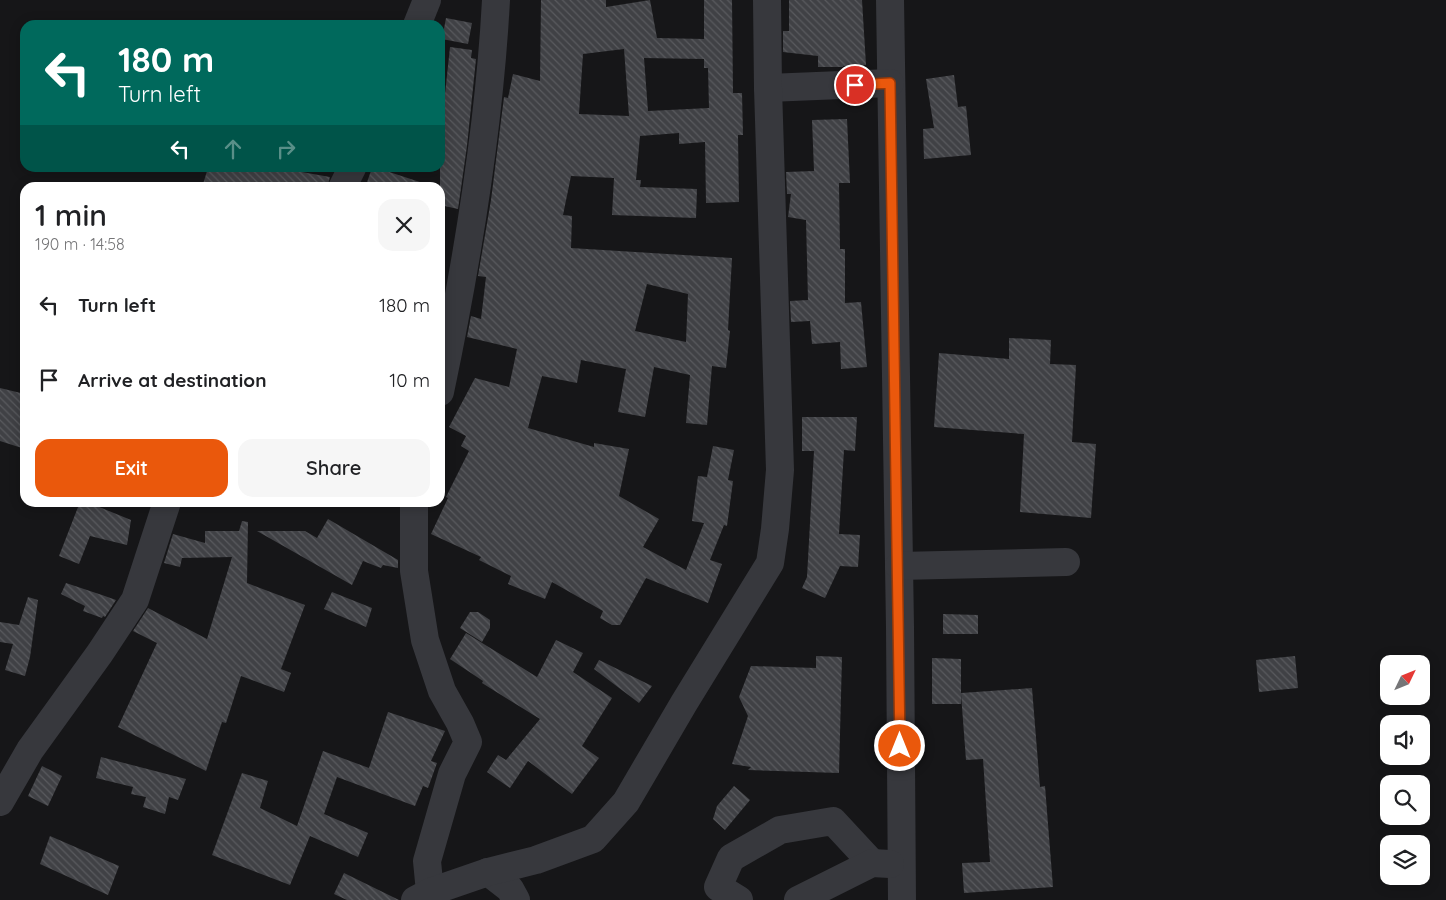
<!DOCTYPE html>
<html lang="en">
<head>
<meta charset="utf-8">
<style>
	body { margin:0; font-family:Quicksand,sans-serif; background:#f6f6f6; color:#202124; height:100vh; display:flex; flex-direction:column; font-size:19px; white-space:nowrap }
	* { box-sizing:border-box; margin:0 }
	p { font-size:16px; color:#757577 }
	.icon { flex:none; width:28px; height:28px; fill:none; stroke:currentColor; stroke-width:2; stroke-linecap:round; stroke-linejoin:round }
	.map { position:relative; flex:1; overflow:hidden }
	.details { position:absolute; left:20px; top:182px; width:425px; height:325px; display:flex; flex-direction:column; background:#fff; border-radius:15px; box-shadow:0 2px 12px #0003 }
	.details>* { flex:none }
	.banner { position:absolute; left:20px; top:20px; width:425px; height:152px; border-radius:15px; box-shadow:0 2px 12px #0003; background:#00695c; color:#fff; overflow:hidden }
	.needle { width:32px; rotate:47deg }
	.tools { position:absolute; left:1380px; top:655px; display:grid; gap:10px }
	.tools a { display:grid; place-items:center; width:50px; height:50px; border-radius:10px; background:#fff; box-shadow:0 2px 12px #0003; font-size:25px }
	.pin { position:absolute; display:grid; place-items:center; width:42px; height:42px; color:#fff; margin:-21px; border:2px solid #fff; border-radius:50%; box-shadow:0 1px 5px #0007 }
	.me { position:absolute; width:55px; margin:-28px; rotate:0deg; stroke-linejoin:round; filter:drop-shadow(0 0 4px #0008) }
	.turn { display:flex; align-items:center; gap:18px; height:105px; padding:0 15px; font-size:22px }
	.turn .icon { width:65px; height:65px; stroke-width:2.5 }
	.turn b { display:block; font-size:35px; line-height:42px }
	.lanes { display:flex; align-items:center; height:48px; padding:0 15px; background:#0003; justify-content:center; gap:25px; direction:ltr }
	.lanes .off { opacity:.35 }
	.round { display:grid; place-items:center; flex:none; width:52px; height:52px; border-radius:15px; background:#f6f6f6 }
	.head { display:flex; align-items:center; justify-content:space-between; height:85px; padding:0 15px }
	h1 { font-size:30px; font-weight:600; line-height:38px }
	.button { display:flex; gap:10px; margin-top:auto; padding:10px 15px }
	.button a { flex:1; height:58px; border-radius:15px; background:#ea580c; color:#fff; font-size:20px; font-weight:600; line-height:58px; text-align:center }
	.button a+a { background:#f6f6f6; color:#202124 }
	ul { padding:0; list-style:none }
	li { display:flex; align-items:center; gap:15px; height:75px; padding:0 15px }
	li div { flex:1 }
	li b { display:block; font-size:19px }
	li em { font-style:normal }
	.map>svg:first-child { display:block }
	.building { fill:url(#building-back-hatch); fill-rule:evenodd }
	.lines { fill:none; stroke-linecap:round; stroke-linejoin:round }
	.minor { stroke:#37383d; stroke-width:28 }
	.route-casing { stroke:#983908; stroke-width:12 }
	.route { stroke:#ea580c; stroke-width:9 }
</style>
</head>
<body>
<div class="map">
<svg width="1446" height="900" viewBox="0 0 1446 900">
	<defs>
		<pattern id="building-back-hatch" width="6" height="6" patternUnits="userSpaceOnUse" patternTransform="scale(1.25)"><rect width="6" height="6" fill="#404145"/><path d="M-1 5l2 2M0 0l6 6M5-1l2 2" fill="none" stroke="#595a5e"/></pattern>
	</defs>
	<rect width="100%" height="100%" fill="#161618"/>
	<!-- building -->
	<g class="building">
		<path d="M541,0H606V7L650,0L657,38L704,39V0H732L733,93H742L743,135H738L739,202L706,203L705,142L679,144V133L640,136L636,180H641L640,187L697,189L696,218L612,215L614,178L571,176L563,215L572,216L571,248L732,258L728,330L730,331L726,368L712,366L707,425L686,423L690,375L654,367L645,417L618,412L626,369L581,360L577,383L542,376L528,428L594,447V443L629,449L619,496L659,519L643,547L686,570L704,523L692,521L698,476L707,477L713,446L734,450L728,480L733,481L727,526L724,525L710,560L722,564L708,603L646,578L620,625H612L600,618L603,611L552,582L545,599L508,584L511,576L479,560L481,557L431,534L448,498L446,497L469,451L461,446L466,436L449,427L475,378L509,387L517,349L467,337L471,316L481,319L486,277L478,276L491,200L504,97L508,98L513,74L540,81ZM624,49L629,116L579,114L583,54ZM644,58L704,59V68H708L709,108L648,111ZM647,284L688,294L686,342L635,331Z"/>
		<path d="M789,0H862L866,65L843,66V67H818V56L783,52V31H789Z"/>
		<path d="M446,18L472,23L468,44L442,39Z"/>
		<path d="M450,47L472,50L471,58L476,59L467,146L458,209L440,205V93L445,94Z"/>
		<path d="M954,75L958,107L966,106L971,155L924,159L923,129L934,128L926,79Z"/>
		<path d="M847,119L850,183H839L840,249H845V303L861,302L867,367L841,369L840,342L812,344L810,321L791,322L790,301L808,300L806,220L788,217L791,194H787L786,172L814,171L812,120Z"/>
		<path d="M208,168H279L330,177L327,188H213L203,184Z"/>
		<path d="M372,168H377L426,184L425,188H365Z"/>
		<path d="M1009,338L1051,340L1050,364L1076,365L1072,442L1096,444L1091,518L1020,512L1024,434L934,427L939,353L1009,359Z"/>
		<path d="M0,388L25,394V449L0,441Z"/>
		<path d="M802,417H857L855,451L844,450L839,534L860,535L858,567L840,566L825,598L802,588L807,577L814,451H802Z"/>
		<path d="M80,502H87L131,520L127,545L90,536L79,564L59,556Z"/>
		<path d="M328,519L398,560V568L383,565L381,568L363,561L352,585L257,531H305L317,538Z"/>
		<path d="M242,521L248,522L247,583L305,605L281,669L291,673L284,692L241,676L226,723L222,722L206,771L118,727L157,643L133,631L148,608L207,639L232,557L182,558L180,567L164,563L173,534L205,543V531H239Z"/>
		<path d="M66,583L102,595L116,600L105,617L103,616L102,618L83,611L85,606L61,594Z"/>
		<path d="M332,592L372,608L366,627L324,609Z"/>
		<path d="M28,597L38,600L30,657L25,676L5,670L13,644L0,642V622L19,625Z"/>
		<path d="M470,612H478L490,620V628L482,642L460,628Z"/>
		<path d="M943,614L978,615V634H943Z"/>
		<path d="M466,633L537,677L556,640L583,653L573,672L612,698L582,746L599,758L572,794L528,761L510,788L487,772L498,755L506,760L540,719L482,683L483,681L450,659Z"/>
		<path d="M816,656L842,657L839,773L748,770L751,767L732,764L748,716L739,697L751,666L816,668Z"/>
		<path d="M1295,656L1298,688L1259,692L1256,660Z"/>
		<path d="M932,658L961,659V693L1032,688L1040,787L1045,786L1053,887L964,893L962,863L990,862L983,759L966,760L961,694V704H932Z"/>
		<path d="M599,660L652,686L639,703L594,669Z"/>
		<path d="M388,712L445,731L431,761L437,763L428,788L423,786L415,806L337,777L324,814L368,833L358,857L310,836L290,885L212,855L242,773L268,781L260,808L297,826L323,751L369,768Z"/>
		<path d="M101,757L186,779L178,800L169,797L165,814L143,807L146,797L131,794L133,787L96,778Z"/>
		<path d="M42,766L62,776L48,806L28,796Z"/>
		<path d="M734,786L750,800L725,830L713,819L717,806Z"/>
		<path d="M50,836L119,866L108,895L40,864Z"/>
		<path d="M344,873L399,900H347L334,894Z"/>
	</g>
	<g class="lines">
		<!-- minor -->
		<g class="minor">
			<path d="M890,0L900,627L902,900"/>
			<path d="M417,25L427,0"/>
			<path d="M768,88L890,83"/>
			<path d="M342,188L352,168"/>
			<path d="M440,392C467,263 489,132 496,0"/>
			<path d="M414,502V571L425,640L442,691L460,723L468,742L452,774L427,861L430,892"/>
			<path d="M899,566L1066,562"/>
			<path d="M0,802L30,750L100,653L135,600L167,502"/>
			<path d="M488,872L510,889L516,900"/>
			<path d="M415,900L430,892L488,872L536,860L593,839L626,802L684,703L770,563L775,529L780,470L768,88L767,0"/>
			<path d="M739,900L718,887L731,858L780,830L833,821L872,863"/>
			<path d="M798,900L872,863L890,864"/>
		</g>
	</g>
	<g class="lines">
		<defs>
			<path id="route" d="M855,85L890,83L900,746"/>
		</defs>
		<!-- route casing -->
		<use href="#route" class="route-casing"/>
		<!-- route -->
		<use href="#route" class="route"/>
	</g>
</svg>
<div class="tools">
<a><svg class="needle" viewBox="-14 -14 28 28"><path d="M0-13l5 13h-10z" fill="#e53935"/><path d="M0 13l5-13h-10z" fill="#757577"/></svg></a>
<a><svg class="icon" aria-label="sound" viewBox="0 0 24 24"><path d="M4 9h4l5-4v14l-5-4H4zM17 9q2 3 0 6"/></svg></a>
<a><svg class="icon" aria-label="search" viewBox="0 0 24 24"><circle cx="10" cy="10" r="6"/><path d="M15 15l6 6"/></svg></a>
<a><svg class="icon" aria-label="layers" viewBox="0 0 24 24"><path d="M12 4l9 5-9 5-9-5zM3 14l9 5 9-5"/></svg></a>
</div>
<div class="pin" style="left:855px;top:85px;background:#d93025"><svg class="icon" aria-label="arrive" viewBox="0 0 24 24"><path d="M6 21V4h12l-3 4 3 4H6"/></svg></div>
<svg class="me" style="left:900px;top:746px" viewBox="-20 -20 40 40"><circle r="17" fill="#ea580c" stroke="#fff" stroke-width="3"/><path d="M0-11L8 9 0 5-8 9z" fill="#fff"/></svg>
<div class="banner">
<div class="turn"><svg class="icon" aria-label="left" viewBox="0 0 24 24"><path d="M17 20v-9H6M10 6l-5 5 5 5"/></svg><div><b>180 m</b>Turn left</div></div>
<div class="lanes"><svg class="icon" aria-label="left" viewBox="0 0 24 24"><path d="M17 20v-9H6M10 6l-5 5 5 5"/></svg><svg class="icon off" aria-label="ahead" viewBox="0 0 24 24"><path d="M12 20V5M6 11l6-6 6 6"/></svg><svg class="icon off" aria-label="right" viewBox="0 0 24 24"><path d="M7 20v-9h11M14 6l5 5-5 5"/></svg></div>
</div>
<section class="details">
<div class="head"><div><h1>1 min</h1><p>190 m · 14:58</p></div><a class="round"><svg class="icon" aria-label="close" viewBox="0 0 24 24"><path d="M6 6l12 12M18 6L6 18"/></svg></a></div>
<ul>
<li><svg class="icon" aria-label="left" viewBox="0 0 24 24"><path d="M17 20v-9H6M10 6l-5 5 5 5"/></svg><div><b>Turn left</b></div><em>180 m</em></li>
<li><svg class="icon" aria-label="arrive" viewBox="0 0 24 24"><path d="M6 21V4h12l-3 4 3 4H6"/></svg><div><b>Arrive at destination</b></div><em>10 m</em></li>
</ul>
<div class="button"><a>Exit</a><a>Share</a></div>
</section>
</div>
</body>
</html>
